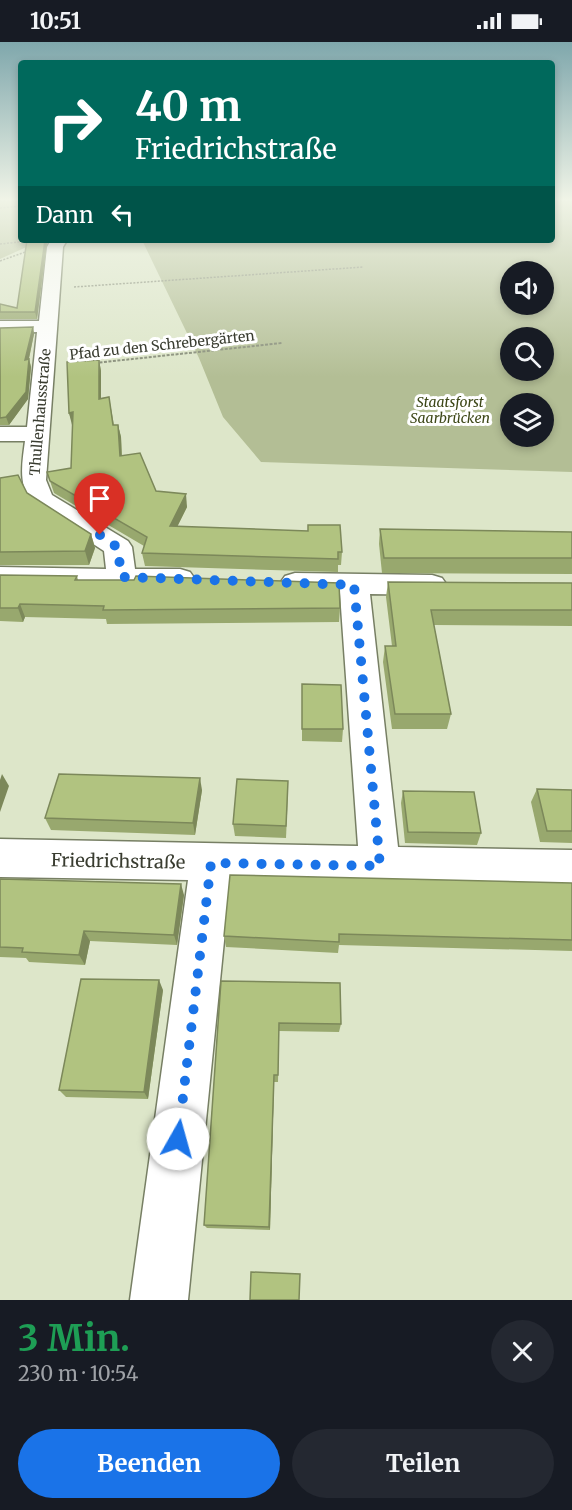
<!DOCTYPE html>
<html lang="de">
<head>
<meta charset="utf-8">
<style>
	body { margin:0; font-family:Merriweather,serif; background:#242831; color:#f1f3f6; height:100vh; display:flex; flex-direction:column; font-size:22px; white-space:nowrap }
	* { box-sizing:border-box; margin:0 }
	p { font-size:20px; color:#9ea1a6 }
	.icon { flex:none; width:33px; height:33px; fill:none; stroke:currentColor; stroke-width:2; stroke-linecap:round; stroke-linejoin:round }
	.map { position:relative; height:1258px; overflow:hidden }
	.details { display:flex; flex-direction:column; background:#171b24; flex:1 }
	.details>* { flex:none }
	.banner { position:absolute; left:18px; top:18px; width:537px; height:183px; border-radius:6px; box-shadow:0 3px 9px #0003; background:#00695c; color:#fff; overflow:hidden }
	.buttons { position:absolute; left:500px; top:219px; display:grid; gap:12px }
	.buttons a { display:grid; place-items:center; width:54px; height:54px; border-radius:50%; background:#171b24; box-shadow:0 3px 9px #0003; font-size:30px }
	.pin { position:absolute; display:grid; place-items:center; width:51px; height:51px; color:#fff; margin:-62px -26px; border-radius:50% 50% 50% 0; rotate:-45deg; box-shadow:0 0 6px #0007 }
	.pin .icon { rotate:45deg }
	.me { position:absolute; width:66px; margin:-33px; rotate:7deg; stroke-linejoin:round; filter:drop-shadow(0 0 4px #0008) }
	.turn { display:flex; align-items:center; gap:21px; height:126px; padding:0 18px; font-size:27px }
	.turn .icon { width:78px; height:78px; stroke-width:2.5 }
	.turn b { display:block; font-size:42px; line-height:51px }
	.then { display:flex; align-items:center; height:57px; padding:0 18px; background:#0003; gap:12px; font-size:22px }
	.round { display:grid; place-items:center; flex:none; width:63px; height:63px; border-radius:32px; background:#242831 }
	.overview { display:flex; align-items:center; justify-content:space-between; height:102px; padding:0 18px }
	h1 { font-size:36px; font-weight:700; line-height:45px; color:#1e9e55 }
	.action { display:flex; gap:12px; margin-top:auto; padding:12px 18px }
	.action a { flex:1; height:69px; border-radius:36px; background:#1a73e8; color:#fff; font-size:24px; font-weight:700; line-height:69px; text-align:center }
	.action a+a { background:#242831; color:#f1f3f6 }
	.status { display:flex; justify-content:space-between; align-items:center; height:42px; padding:0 30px; background:#171b24; direction:ltr }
	.status svg { height:16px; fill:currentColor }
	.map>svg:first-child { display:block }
	.green { fill:#b3be95; fill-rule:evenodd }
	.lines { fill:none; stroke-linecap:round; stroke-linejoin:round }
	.minor-casing { stroke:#777f64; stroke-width:3 }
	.path-far1 { stroke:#848a76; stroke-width:1.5; stroke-dasharray:2 1.5; stroke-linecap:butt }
	.path { stroke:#848a76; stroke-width:2; stroke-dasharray:3 1.5; stroke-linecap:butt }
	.minor { fill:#fff; fill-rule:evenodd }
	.wall { fill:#98a86e }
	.shaded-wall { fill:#7c885a }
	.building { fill:#b1c380; stroke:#7c885a; stroke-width:1.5 }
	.route { stroke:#1a73e8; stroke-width:10; stroke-dasharray:0 18 }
	.labels { text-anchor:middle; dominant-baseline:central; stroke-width:6; stroke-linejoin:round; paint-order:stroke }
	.far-street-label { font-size:14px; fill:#393c30; stroke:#fff }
	.far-park-label { font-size:14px; font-style:italic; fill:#3d4717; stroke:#fff }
	.near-street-label { font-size:18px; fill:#393c30; stroke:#fff }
</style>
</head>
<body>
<div class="status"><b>10:51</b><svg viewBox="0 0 49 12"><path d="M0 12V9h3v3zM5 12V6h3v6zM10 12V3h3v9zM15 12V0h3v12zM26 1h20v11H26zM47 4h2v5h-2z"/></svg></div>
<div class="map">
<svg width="572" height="1258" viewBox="0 0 572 1258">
	<rect width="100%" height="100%" fill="#dde6c9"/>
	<!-- green -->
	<g class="green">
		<path d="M0,159H21V198H42L0,217Z"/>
		<path d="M552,159H572V430L261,420L223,375L199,316L142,198H552ZM510,230H543V262H510ZM510,296H543V328H510ZM510,362H543V394H510Z"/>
	</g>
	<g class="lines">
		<defs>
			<g id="minor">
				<path d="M51,198H67L63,205L46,438L52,453L128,499L132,505L135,527H180L190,530L195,537L190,544L180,547L0,545V525L106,527L104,509L32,462C18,442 22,422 25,399H0V385H27L37,290L0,291V279H39L47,205Z"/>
				<path d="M295,531L432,533L442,536L447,543L442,550L432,553L370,552L398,805L572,808V846L230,839L188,1258H130L188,838L0,835V797L358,804L340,551H295L285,548L280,541L285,534Z"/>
			</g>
		</defs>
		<!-- minor casing -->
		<use href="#minor" class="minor-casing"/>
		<!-- path-far1 -->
		<g class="path-far1">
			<path d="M0,166L21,164"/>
			<path d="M0,202L29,199"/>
			<path d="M0,219L28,209"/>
			<path d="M74,245L363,225"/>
		</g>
		<!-- path -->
		<path class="path" d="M95,321L282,301"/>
		<!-- minor -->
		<use href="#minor" class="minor"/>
	</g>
	<!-- wall -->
	<g class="wall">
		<path d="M27,198H46L47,201L37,277H0V262L17,266Z"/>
		<path d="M33,285L34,292L29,317L31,325L28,357L9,383H0V286Z"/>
		<path d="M99,318L101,329V356L109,355L114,383H118L121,395L122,414L156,449L187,465L177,485L342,510L341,523H338V530L145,524L142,511L144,504L54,451L47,430L71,426L73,383L69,371Z"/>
		<path d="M0,436L27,451L91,492L95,506L89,523H0Z"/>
		<path d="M380,487L572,490V532L382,531L379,502Z"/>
		<path d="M0,533L77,534L78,538L340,566L339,580L107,582L106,577L25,575L23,580L0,579Z"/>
		<path d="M388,540L572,541V584L434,583L451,672L447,687H392L383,620L385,604H392L386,555Z"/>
		<path d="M302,642L343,687L342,700L302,699Z"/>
		<path d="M537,747L572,748V801L540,800L531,760Z"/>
		<path d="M202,748L195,793L51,788L45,776Z"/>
		<path d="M403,749L481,791L477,803L405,801L401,761Z"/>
		<path d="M288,751L286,796L235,794L233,782Z"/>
		<path d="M0,837L184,853L177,903L90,899L85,923L29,920L26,916L0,915Z"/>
		<path d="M572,841V909L339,903L338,911L226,905L224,894Z"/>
		<path d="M221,939L341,982L339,990L279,989L278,1040H274L270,1188L207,1186L204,1183Z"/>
		<path d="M163,948L148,1057L66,1055L59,1048Z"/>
	</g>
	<!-- shaded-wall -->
	<g class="shaded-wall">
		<path d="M45,198H46L47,201L37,277L35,270Z"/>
		<path d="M33,285L34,292L27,325L25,318Z"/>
		<path d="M29,317L31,325L28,357L9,383L6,375Z"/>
		<path d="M99,318L101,329V368L99,357Z"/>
		<path d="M73,370L76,382L72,383L69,371Z"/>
		<path d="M118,383L121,395L122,427L120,414Z"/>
		<path d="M186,452L187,465L171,497L170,484Z"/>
		<path d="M91,492L95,506L89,523L85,509Z"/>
		<path d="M20,562L25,575L23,580L18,566Z"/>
		<path d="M2,732L9,744L0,770V738Z"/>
		<path d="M200,736L202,748L195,793L193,781Z"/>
		<path d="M181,842L184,853L177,903L174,893Z"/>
		<path d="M84,889L90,899L85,923L79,913Z"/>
		<path d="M159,938L163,948L148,1057L144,1050Z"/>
		<path d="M274,1033V1040L270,1188L269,1185Z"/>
	</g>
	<!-- building -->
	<g class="building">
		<path d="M27,198H45L35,270H0V262L17,266Z"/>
		<path d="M33,285L25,318L29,317L26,350L6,375L0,376V286Z"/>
		<path d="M99,318V357L109,355L113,383H118L120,414L140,411L156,449L186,452L170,484L308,489V483H340L342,510H338V517L142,511L147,495L50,439L47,430L71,426L73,370L69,371L67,320Z"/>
		<path d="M18,433L27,451L91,492L85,509L0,510V436Z"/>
		<path d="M380,487L572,490V516H384Z"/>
		<path d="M0,533L77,534L75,538H134L136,534L339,541L340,566L103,568L104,564L20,562L18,566H0Z"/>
		<path d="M388,540L572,541V568H431L451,672H395L385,604H396Z"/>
		<path d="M302,642L341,643L343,687H302Z"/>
		<path d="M59,732L200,736L193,781L45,776Z"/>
		<path d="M237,737L288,739L286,784L233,782Z"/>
		<path d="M537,747L572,748V789H547Z"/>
		<path d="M403,749L474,750L481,791L408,790Z"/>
		<path d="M230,833L572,841V898L339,892V900L224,894Z"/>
		<path d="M0,837L181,842L174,893L84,889L79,913L22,910L23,906L0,905Z"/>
		<path d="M81,937L159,938L144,1050L59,1048Z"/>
		<path d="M221,939L340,941L341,982L279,981L278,1033H274L269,1185L204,1183Z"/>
		<path d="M251,1230L300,1232L299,1258H250Z"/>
	</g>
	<!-- sky -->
	<linearGradient id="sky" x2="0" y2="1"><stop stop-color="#7fa7ac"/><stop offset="0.47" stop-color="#f0f4e7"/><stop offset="1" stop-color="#f0f4e7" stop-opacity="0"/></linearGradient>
	<rect width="572" height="335" fill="url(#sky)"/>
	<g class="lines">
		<!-- route -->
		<path class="route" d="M100,493L117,505L122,535L354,543L380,824L211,821L178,1097"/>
	</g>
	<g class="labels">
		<!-- far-street labels -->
		<g class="far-street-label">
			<text transform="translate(162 303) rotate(-6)">Pfad zu den Schrebergärten</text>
			<text transform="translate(40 370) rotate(-85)">Thullenhausstraße</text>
		</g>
		<!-- far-park labels -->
		<g class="far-park-label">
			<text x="450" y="360">Staatsforst<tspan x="450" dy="16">Saarbrücken</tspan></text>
		</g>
		<!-- near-street labels -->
		<g class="near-street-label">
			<text transform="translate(118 819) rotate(1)">Friedrichstraße</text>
		</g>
	</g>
</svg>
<div class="buttons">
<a><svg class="icon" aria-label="sound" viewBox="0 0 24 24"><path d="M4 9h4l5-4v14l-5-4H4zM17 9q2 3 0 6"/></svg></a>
<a><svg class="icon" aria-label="search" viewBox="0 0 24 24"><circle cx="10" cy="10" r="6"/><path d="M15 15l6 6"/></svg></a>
<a><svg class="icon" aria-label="layers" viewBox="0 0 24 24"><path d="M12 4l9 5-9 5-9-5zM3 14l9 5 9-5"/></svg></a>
</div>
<div class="pin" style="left:100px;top:493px;background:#d93025"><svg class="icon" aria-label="arrive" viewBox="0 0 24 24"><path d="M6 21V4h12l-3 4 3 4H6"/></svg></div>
<svg class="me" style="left:178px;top:1097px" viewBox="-20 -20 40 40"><circle r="19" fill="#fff"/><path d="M0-13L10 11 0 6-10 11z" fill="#1a73e8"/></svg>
<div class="banner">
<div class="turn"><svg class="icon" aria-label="right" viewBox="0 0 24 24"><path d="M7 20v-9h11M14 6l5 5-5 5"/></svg><div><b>40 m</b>Friedrichstraße</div></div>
<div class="then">Dann<svg class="icon" aria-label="left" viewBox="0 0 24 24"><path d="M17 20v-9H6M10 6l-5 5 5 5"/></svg></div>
</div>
</div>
<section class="details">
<div class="overview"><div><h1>3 Min.</h1><p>230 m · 10:54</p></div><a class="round"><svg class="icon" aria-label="close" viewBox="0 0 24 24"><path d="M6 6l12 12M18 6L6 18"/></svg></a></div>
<div class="action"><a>Beenden</a><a>Teilen</a></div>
</section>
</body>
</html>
